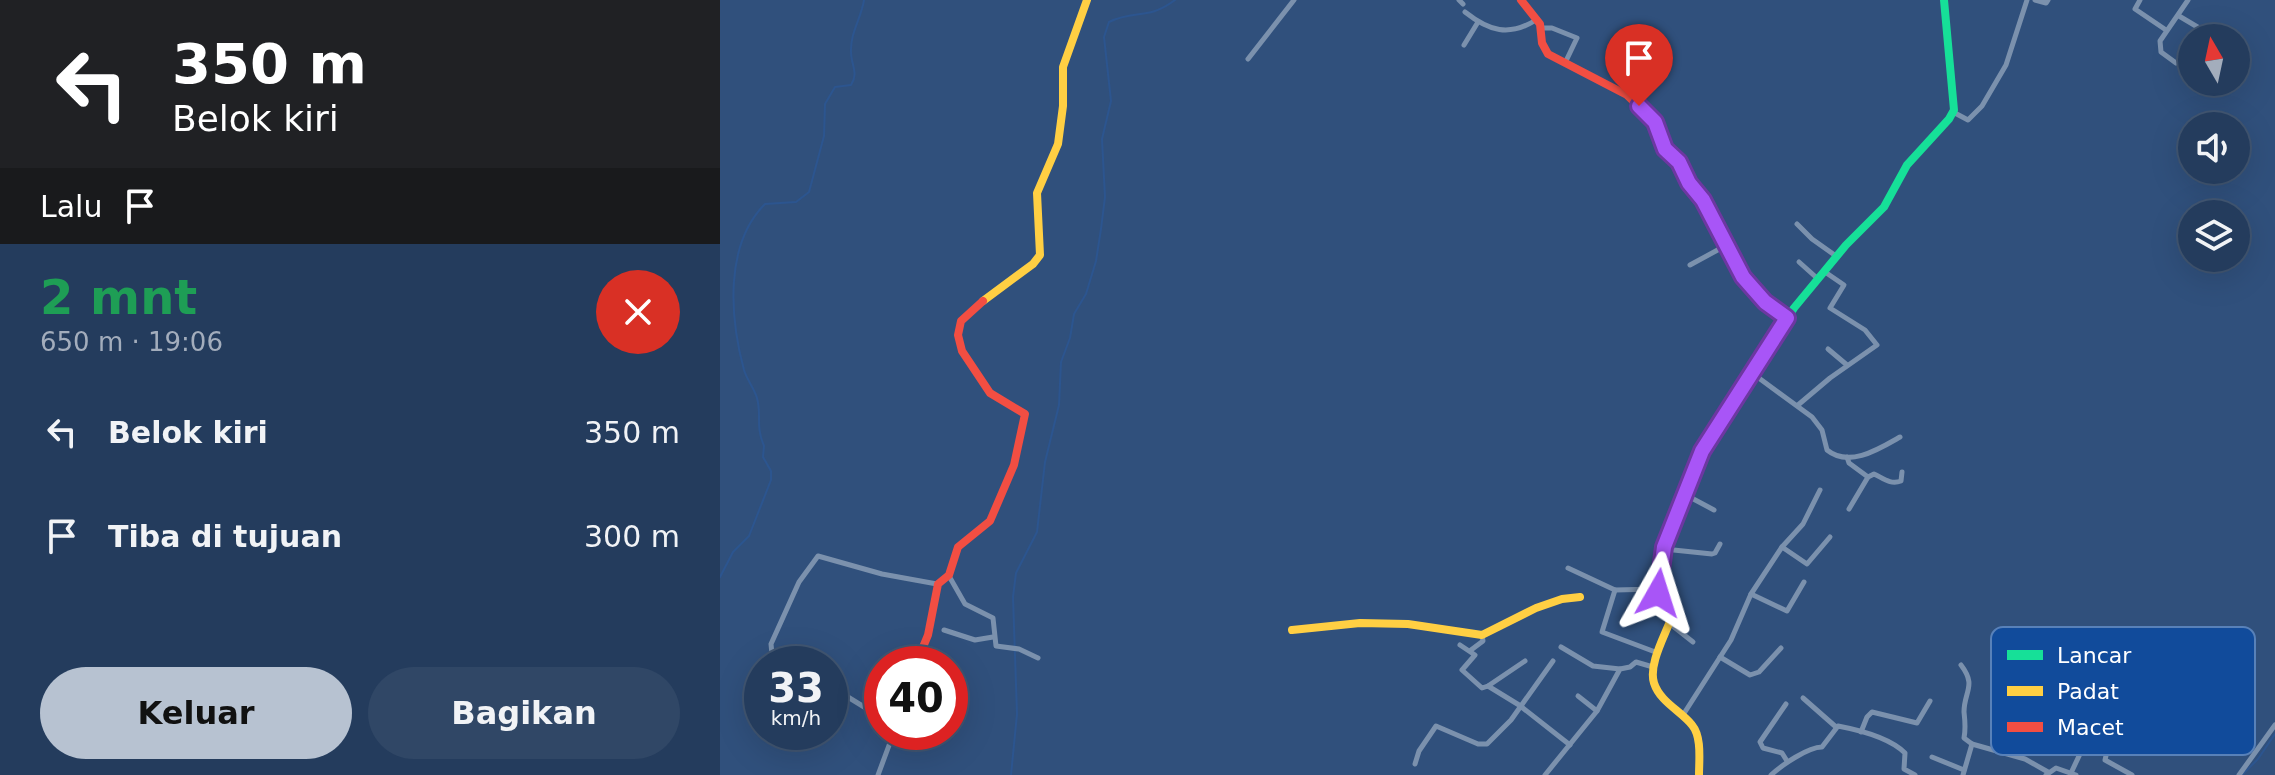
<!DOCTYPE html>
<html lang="id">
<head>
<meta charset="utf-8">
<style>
	body { margin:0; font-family:"DejaVu Sans",sans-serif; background:#304766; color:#f1f3f6; height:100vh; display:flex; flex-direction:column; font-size:30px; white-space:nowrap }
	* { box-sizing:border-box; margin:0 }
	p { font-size:26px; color:#a3adbc }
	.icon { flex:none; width:44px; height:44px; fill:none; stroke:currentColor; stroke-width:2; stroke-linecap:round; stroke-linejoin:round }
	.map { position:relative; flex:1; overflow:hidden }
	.drawer { display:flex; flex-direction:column; background:#243c5d; width:720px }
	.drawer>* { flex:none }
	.guide { background:#202124; color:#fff; overflow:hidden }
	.needle { width:52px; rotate:351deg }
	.fabs { position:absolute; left:1458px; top:24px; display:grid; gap:16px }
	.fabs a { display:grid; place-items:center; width:72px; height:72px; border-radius:50%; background:#243c5d; box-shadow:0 8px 32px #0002,0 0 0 2px #415672; font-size:40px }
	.speed { position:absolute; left:24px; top:646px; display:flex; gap:16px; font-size:40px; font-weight:700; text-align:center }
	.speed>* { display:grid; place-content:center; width:104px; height:104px; border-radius:50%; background:#243c5d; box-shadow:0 8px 32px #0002,0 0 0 2px #415672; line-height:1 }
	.speed small { font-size:20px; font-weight:400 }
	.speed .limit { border:12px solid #d22; background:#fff; color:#111 }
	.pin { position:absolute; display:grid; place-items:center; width:68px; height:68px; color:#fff; margin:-82px -34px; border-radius:50% 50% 50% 0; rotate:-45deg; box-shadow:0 0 8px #0007 }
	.pin .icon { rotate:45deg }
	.me { position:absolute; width:88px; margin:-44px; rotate:6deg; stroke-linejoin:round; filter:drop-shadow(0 0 6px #0008) }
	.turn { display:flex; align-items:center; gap:28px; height:168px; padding:0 40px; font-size:36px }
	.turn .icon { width:104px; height:104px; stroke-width:2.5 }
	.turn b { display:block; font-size:56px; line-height:68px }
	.then { display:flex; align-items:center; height:76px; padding:0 40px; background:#0003; gap:16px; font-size:30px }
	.round { display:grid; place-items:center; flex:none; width:84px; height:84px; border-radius:42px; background:#304766 }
	.overview { display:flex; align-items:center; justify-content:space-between; height:136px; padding:0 40px }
	h1 { font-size:48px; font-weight:800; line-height:60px; color:#1e9e55 }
	.action { display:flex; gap:16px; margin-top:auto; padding:16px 40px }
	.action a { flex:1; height:92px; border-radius:48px; background:#b7c2d1; color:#111; font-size:32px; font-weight:800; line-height:92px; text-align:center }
	.action a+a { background:#304766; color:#f1f3f6 }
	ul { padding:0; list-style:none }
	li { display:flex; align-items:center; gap:24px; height:104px; padding:0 40px }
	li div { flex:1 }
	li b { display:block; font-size:30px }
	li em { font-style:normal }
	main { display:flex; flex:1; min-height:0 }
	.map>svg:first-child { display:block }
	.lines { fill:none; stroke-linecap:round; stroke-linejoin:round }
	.stream { stroke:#2c558f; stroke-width:2 }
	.street { stroke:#7b91ad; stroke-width:5 }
	.fast { stroke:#16e098; stroke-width:8 }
	.slow { stroke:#ffcf43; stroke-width:8 }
	.jam { stroke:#f24e42; stroke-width:8 }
	.route-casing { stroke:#6d37a1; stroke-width:20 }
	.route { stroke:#a855f7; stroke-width:14 }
	.key { fill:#114b9b; stroke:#5881b9; stroke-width:2 }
	.key-label { font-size:22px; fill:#fff }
</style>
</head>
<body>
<main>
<section class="drawer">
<div class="guide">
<div class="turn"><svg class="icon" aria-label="left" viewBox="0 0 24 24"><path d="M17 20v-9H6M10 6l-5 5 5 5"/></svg><div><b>350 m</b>Belok kiri</div></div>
<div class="then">Lalu<svg class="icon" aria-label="arrive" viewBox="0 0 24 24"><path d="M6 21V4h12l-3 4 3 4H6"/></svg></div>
</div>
<div class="overview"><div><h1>2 mnt</h1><p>650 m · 19:06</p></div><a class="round" style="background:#d93025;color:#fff"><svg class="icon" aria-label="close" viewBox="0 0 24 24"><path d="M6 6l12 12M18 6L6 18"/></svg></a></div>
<ul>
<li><svg class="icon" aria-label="left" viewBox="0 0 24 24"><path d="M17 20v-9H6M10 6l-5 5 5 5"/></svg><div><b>Belok kiri</b></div><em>350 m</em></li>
<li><svg class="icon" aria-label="arrive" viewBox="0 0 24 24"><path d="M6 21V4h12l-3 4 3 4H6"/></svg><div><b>Tiba di tujuan</b></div><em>300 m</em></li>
</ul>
<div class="action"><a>Keluar</a><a>Bagikan</a></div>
</section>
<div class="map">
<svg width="1555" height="775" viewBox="0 0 1555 775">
	<rect width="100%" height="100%" fill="#30507c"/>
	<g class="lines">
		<!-- stream -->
		<g class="stream">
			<path d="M0,577L13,552L29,536L51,480V471L43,457L44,446C35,425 42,416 37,398C34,388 27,380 24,370C10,318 4,245 45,204L76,202L89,192L104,136L105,104L115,87L131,85C139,73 131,65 131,52C130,33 141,19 144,0"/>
			<path d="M1523,774L1538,759L1555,734"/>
			<path d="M291,775L297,714L293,597L296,573L317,532L325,462L339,405L341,362L350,338L354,314L366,294L376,261L381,229L385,197L382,139L391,101L384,37L389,22C415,9 427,21 455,0"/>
		</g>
		<!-- street -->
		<g class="street">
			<path d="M739,0L743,4"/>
			<path d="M1315,0L1326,3L1328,0"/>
			<path d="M1420,0L1415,9L1446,30"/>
			<path d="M745,12C769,31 789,37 816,20"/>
			<path d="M1459,16L1496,38"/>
			<path d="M821,28H832L857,38L845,63"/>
			<path d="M744,45L758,22"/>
			<path d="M528,59L574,0"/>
			<path d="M1456,63L1441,52L1440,41L1468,0"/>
			<path d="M1233,112L1248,120L1262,106L1286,65L1307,0"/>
			<path d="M1077,224L1092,239L1116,256"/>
			<path d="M1079,262L1098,279"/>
			<path d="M970,265L1005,246"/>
			<path d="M1108,349L1127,365"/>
			<path d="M1032,373L1092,417L1102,430L1107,450C1129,468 1159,449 1180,437"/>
			<path d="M1078,405L1110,378L1157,345L1145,330L1110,308L1124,285L1105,272"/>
			<path d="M1127,457L1129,463L1148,477L1129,509"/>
			<path d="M1148,477L1154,474C1163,478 1170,485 1181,481L1182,472"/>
			<path d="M964,494L994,510"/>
			<path d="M1062,547L1087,564L1110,537"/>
			<path d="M944,549L992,554L995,553L1000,544"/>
			<path d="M848,568L895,590L938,589"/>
			<path d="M229,576L245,604L273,618L276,646L299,649L318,658"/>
			<path d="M895,590L882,632L938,653"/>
			<path d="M1031,594L1067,611L1084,582"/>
			<path d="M952,619L954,627L973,642"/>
			<path d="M224,630L255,640L273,637"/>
			<path d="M740,645L755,655L742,670L762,688L768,686L799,705L850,745"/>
			<path d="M841,647L873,666L900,669"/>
			<path d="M751,650L763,641L762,635"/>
			<path d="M1000,657L1030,675L1039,672L1061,648"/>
			<path d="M66,664L52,654L51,644L79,582L98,556L162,574L217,584"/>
			<path d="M81,664H86"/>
			<path d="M1241,665C1257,686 1244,691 1244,712C1245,721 1246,728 1244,738L1252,744L1243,775"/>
			<path d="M110,686L162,718"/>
			<path d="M768,686L805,661"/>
			<path d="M858,696L877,711"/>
			<path d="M1083,698L1116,727"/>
			<path d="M1066,704L1040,742L1043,748L1062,753L1067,761"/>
			<path d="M963,715L1011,640L1031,594L1062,547L1083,524L1100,490"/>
			<path d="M1141,732L1147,717L1152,712L1197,723L1210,701"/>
			<path d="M1354,737L1363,720L1375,722L1385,730L1381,741L1388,747L1385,760L1412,775"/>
			<path d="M1252,744L1305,759L1328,772"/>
			<path d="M1212,757L1244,770"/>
			<path d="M695,764L699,751L716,726L758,744H767L791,720L833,661"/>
			<path d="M1351,773L1375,722"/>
			<path d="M158,775L174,732"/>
			<path d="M825,775L877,711L900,669L910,667L916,662L933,667"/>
			<path d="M1051,775C1062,765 1088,747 1102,747L1118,726C1139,730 1169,737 1185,753L1184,769L1195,775"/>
			<path d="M1326,775L1336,768L1356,775"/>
			<path d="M1519,775L1555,725"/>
		</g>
		<!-- fast -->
		<path class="fast" d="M987,442L1074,308L1126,245L1164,207L1187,165L1229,119L1234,110L1224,0"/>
		<!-- slow -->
		<g class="slow">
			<path d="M263,301L313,264L320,255L317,193L338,144L343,106V67L367,0"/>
			<path d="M572,630L640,623L688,624L762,635L816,608L842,599L860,597"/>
			<path d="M979,775C979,760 982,737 972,725C961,711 940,702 934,683C928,664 946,634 952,616L938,596L941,557L961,500L987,442"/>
		</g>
		<!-- jam -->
		<g class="jam">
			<path d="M801,0L820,24L822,43L828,54L907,95L935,122L943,145L959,162L969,183L983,200L1023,277L1036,294L1067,318"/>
			<path d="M196,664L208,635L218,584L229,575L238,547L270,521L294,465L305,414L270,393L242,351L238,335L241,321L263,301"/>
		</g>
	</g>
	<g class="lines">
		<defs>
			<path id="route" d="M919,106L935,122L945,149L959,162L969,183L983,200L1023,277L1045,302L1067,318L982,451L944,547L938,593"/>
		</defs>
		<!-- route casing -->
		<use href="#route" class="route-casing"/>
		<!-- route -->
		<use href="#route" class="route"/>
	</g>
	<!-- legend -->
	<rect x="1271" y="627" width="264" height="128" rx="12" class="key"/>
	<rect x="1287" y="650" width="36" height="10" fill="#16e098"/>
	<rect x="1287" y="686" width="36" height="10" fill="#ffcf43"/>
	<rect x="1287" y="722" width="36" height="10" fill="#f24e42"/>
	<g class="key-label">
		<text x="1337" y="663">Lancar</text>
		<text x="1337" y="699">Padat</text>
		<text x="1337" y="735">Macet</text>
	</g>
</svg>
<div class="fabs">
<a><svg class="needle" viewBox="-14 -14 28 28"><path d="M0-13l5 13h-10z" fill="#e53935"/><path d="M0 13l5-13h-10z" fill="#a3adbc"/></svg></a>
<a><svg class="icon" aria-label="sound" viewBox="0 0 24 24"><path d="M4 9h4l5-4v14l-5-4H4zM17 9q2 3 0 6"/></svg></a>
<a><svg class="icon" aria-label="layers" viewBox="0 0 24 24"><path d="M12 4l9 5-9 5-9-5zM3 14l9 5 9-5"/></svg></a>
</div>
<div class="speed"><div>33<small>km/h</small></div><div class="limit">40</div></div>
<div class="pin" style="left:919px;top:106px;background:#d93025"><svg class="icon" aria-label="arrive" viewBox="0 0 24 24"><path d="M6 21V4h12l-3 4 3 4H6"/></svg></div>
<svg class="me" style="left:938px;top:593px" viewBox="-20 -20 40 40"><path d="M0-17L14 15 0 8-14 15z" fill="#a855f7" stroke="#fff" stroke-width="4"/></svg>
</div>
</main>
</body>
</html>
